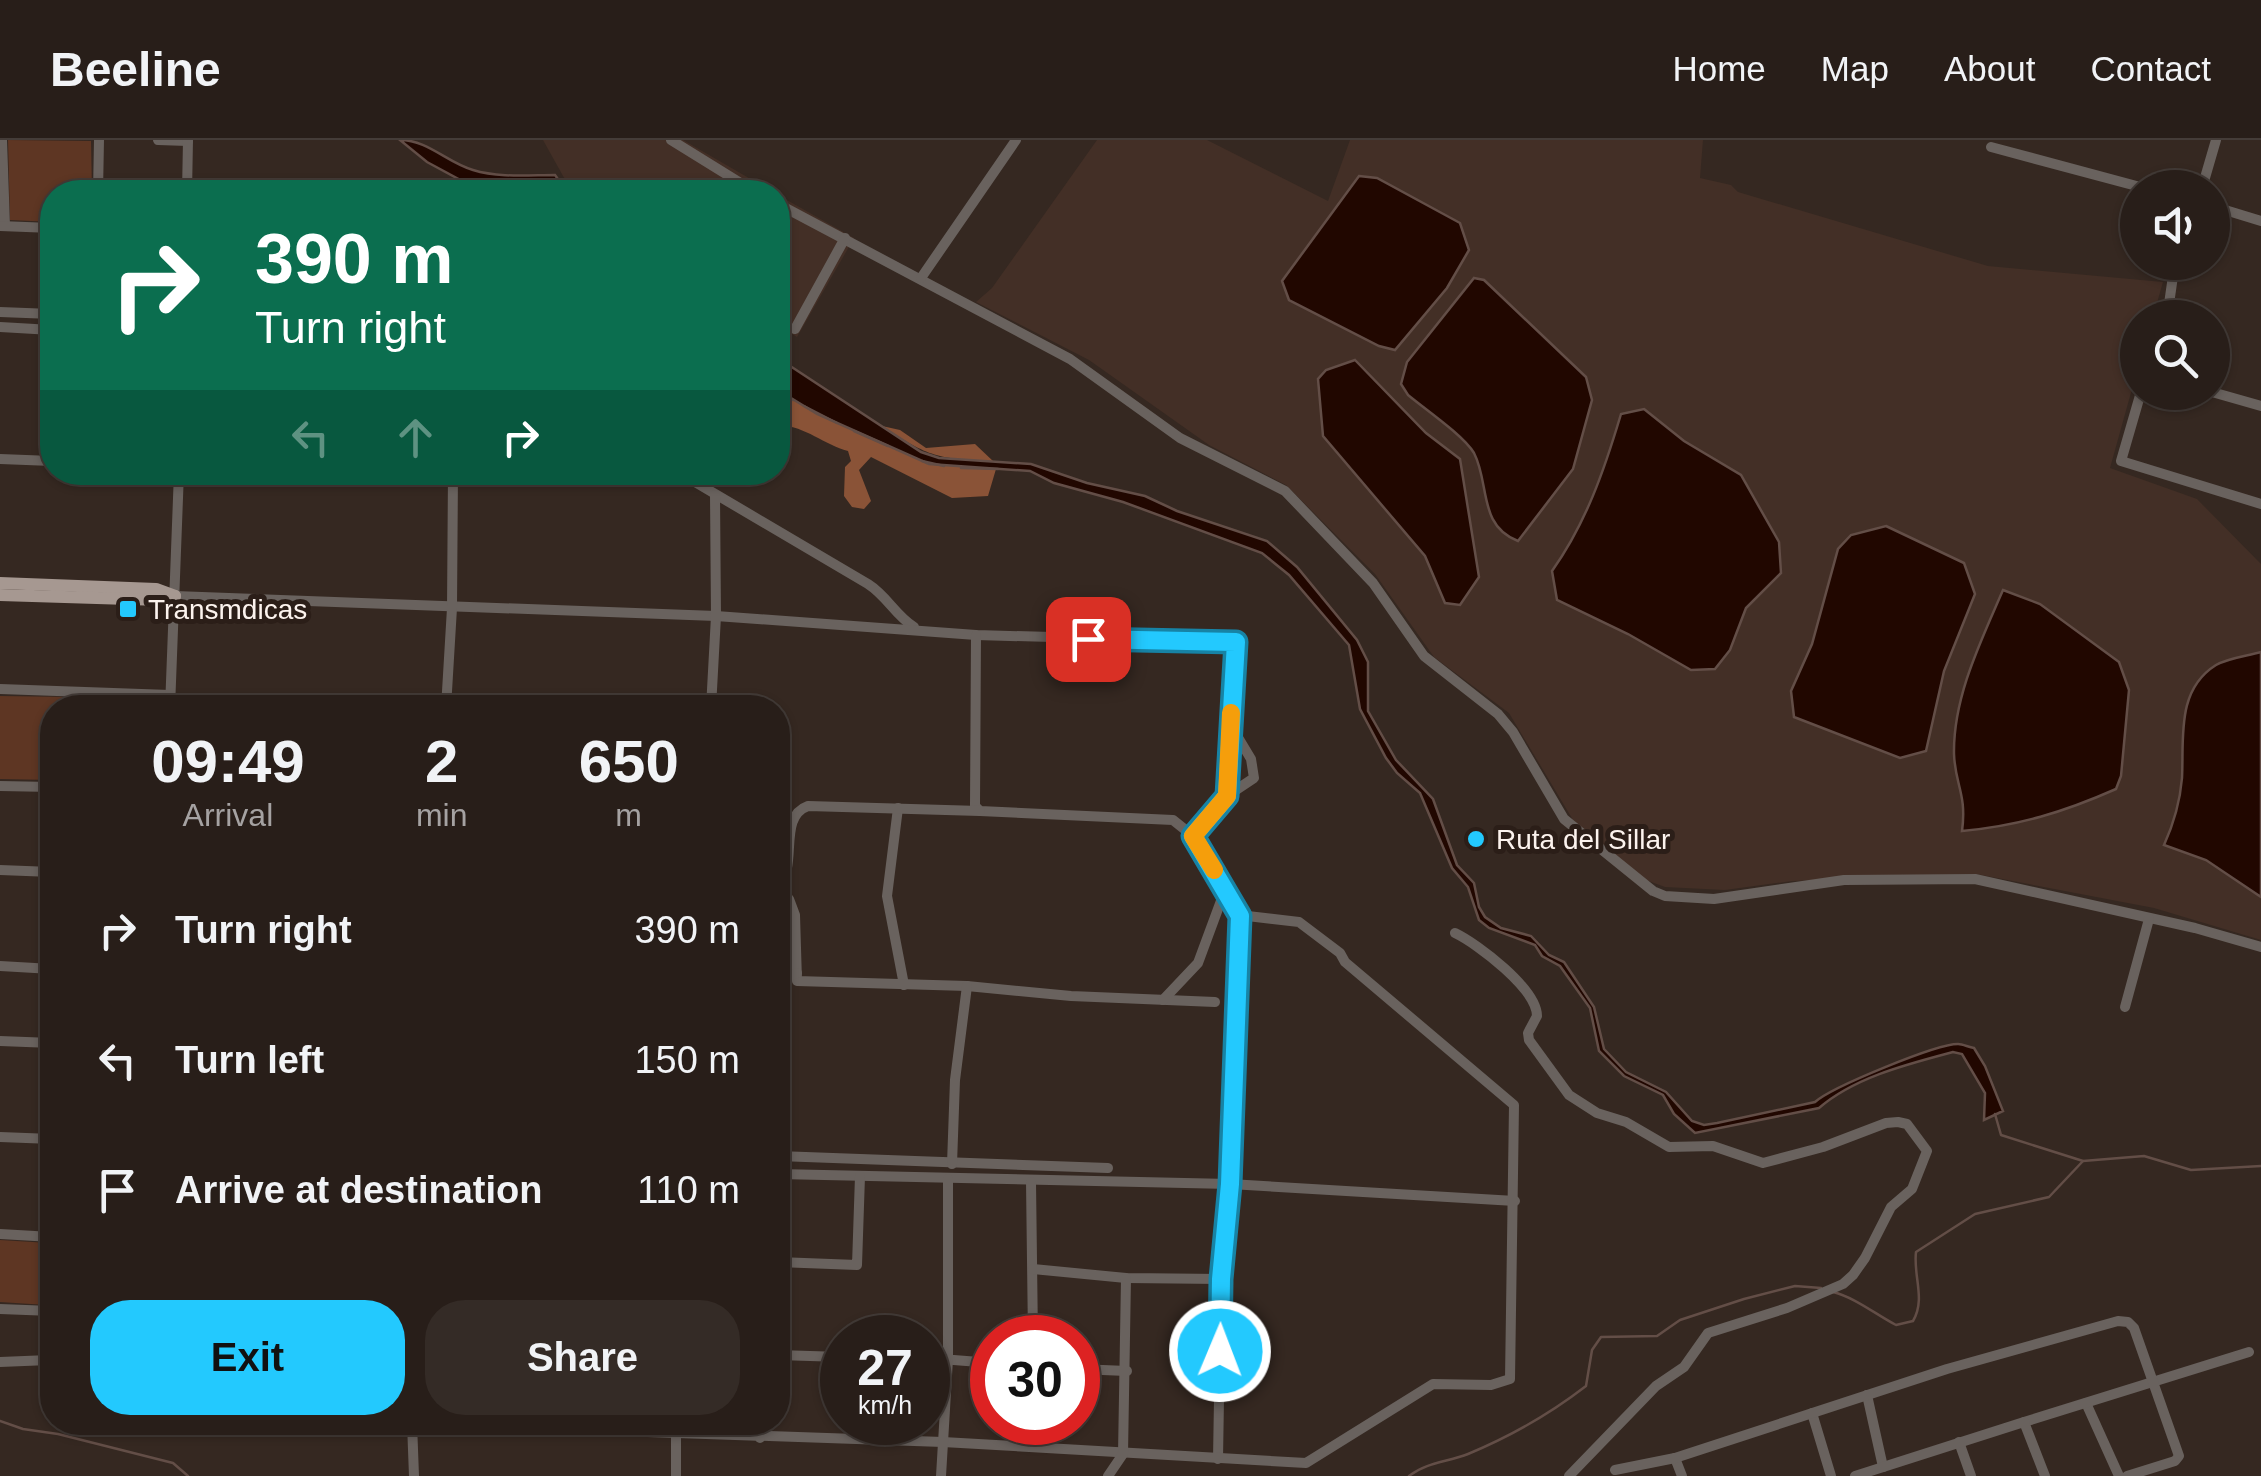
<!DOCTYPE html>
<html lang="en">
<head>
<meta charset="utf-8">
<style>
	body { margin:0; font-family:Arial,sans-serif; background:#342b26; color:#f1f3f6; height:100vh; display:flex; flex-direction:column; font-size:38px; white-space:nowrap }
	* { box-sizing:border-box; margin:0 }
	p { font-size:32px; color:#a5a2a2 }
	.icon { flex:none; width:55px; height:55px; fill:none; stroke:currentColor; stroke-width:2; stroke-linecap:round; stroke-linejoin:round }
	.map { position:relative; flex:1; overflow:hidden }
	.details { position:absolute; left:40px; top:555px; width:750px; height:740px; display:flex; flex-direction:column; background:#281e19; border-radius:40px; box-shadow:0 2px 8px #0004,0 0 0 2px #443c38 }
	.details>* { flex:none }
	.banner { position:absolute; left:40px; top:40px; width:750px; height:305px; border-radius:40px; box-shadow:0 2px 8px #0004,0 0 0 2px #443c38; background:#0b6e4f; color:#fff; overflow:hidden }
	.controls { position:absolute; left:2120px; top:30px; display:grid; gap:20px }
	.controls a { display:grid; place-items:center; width:110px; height:110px; border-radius:50%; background:#281e19; box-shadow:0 2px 8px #0004,0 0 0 2px #443c38; font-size:50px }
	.speed { position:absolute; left:820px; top:1175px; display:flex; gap:20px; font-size:50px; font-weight:700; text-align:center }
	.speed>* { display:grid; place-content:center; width:130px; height:130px; border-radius:50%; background:#281e19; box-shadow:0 2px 8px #0004,0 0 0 2px #443c38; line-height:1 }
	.speed small { font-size:25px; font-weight:400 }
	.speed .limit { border:15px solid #d22; background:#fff; color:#111 }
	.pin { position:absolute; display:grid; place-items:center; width:85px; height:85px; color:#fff; margin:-42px; border-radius:20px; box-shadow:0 5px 15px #0006 }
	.me { position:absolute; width:110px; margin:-55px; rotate:1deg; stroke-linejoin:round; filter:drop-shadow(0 0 8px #0008) }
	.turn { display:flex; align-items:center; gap:35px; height:210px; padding:0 50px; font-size:45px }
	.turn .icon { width:130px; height:130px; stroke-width:2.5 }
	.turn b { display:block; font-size:70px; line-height:85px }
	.lanes { display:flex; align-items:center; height:95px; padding:0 50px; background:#0003; justify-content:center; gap:50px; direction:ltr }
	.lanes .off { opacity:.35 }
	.eta { display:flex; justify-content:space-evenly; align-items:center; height:170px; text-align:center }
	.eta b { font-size:60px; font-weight:800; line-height:70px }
	.cta { display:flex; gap:20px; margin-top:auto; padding:20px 50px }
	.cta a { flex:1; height:115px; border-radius:40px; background:#23c9fe; color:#111; font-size:40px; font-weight:800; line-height:115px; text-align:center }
	.cta a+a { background:#342b26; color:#f1f3f6 }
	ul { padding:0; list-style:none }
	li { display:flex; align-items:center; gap:30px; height:130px; padding:0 50px }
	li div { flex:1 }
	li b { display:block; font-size:38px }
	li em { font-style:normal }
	header { display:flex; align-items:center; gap:60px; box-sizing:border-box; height:140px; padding:0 50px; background:#281e19; border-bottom:2px solid #443c38 }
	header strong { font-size:48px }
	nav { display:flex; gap:55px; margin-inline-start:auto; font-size:35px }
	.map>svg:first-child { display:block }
	.built { fill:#432f26 }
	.green { fill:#5e3623 }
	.forest { fill:#8a5337 }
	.water { fill:#210700; stroke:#634e47; stroke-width:2.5 }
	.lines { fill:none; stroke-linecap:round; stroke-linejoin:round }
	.stream { stroke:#634e47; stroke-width:2.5 }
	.minor { stroke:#69625e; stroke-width:10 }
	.major { stroke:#a69891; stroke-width:12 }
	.route-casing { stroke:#1783a5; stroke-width:25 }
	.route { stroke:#23c9fe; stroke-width:18 }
	.slow { stroke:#f59e0b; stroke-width:18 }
	.poi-dot { fill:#23c9fe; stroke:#2b1e18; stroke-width:4 }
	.labels { text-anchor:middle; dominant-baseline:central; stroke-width:10; stroke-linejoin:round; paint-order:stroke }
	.poi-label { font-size:28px; fill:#fcf3ee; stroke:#2b1e18; text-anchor:start }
</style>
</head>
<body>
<header>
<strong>Beeline</strong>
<nav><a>Home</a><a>Map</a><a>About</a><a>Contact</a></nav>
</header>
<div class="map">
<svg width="2261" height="1336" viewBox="0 0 2261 1336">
	<rect width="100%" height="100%" fill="#352821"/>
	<!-- built -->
	<g class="built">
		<path d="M543,0H683L773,52H572Z"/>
		<path d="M1097,0H1207L1328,61L1350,0H1703L1700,38L1731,45L1738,52L1988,126L2163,142L2153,177L2138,178L2137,231L2110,328L2197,359L2261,424V800L2154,768L1976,734L1792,741L1725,750L1665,747L1643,739L1576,685L1509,573L1434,517L1375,434L1286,345L1209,305L1089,220L976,162L992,148Z"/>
		<path d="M778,55L854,98L797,197L778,185Z"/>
	</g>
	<!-- green -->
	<g class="green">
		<path d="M8,0L91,1L92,52H52V82L10,80Z"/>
		<path d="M0,556L71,557V567L52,568V640L0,639Z"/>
		<path d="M0,1100L49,1103L46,1165L0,1162Z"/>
	</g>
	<!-- forest -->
	<g class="forest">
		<path d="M778,250L817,274L929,324L996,329L988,356L952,358L871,317L859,330L871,361L864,369L852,367L844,356L845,327L851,321L848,311C824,305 802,284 778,286Z"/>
		<path d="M882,286L900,290L926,308L975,304L994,322C937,318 930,318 882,286Z"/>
	</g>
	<!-- water -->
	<g class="water">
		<path d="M400,0C428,0 446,22 473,30C499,38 529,35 555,35L567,52L466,43L427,22Z"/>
		<path d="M1359,36L1377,38L1460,83L1469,110L1447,148L1395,210L1379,206L1289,160L1282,141Z"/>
		<path d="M1474,138L1484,140L1586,237L1592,260L1573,329L1518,401C1478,386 1490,344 1474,313C1463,295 1426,270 1408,255L1401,244L1407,222Z"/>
		<path d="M778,218L921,312L939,318L1031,324L1087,343L1145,356L1177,371L1267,401L1297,427L1357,500L1368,522V571L1396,620L1433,659L1457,725L1474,743L1479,767L1485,777L1501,788L1531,796L1549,815L1564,822L1594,867L1604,909L1626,932L1666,952L1692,981L1704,985L1717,983L1815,962C1832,947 1936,904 1958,904C1963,904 1968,907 1974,908L1985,926L2003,971L1984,980L1985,953L1962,914L1953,912C1908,924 1855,937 1819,968L1695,993L1674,974L1663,955L1624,936L1599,911L1590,868L1560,826L1542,816L1535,805L1489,788L1479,780L1468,747L1452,728L1420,653L1397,633L1386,618L1360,569L1349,505L1289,435L1262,413L1123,362L1054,343L1030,331L929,324L817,274L778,250Z"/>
		<path d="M1355,220L1426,293L1460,319L1479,437L1460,465L1445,463L1425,416L1323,296L1318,239L1326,230Z"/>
		<path d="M1644,269L1684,301L1741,335L1779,402L1781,433L1746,468L1730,510L1715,529L1691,530L1628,494L1557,460L1552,431C1586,383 1604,331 1621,274Z"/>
		<path d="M1886,386L1964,423L1975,454L1944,531L1926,611L1900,618L1794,577L1791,551L1812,504L1838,409L1851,395Z"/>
		<path d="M2003,450L2040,464L2119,522L2129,550L2121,636L2116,649C2064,672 2018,686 1962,691C1967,654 1955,645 1954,614C1953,557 1981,501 2003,450Z"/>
		<path d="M2261,512V757L2206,720L2164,705C2174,683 2180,662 2182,638C2184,598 2176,550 2216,525C2228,518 2247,516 2261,512Z"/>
	</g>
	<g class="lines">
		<!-- stream -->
		<g class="stream">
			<path d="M778,250L793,260"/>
			<path d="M804,266L837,283"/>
			<path d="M854,291L888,306"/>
			<path d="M922,321L944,326"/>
			<path d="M961,328L998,329"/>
			<path d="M1995,974L2001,995L2083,1021L2144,1016L2191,1030L2261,1026"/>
			<path d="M1833,1152C1856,1158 1875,1174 1896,1185L1913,1181C1926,1159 1913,1136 1916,1112L1975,1074L2049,1057L2083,1021"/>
			<path d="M0,1281L23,1289L58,1294L173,1323L188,1336"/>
			<path d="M1409,1336C1427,1322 1448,1322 1468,1314C1509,1297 1551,1273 1586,1246L1592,1210L1601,1197L1657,1196L1680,1180L1744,1159L1795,1146L1821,1148"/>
		</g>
		<!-- minor -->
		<g class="minor">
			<path d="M2,0L5,86"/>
			<path d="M158,0L188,1"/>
			<path d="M671,0L755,52"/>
			<path d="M1991,7L2144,48"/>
			<path d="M2202,48L2216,0"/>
			<path d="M98,52L99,0"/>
			<path d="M187,52L188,0"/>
			<path d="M778,64L1070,219L1180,298L1285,351L1373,443L1424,516L1498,574L1513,592L1564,679L1653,751L1665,756L1714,759L1844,740L1975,739L2195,788L2261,807"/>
			<path d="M2212,66L2261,81"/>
			<path d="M0,86L52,88"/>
			<path d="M921,138L1016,0"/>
			<path d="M0,172L52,174"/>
			<path d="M2167,178L2175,122"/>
			<path d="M0,187L52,190"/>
			<path d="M795,189L845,98"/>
			<path d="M2141,252L2121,321L2261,364"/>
			<path d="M2212,252L2261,266"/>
			<path d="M0,319L52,321"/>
			<path d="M678,332L868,444C887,456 895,475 914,487"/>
			<path d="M175,456L716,476L976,495L1236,502L1227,656L1193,696"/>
			<path d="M976,495L975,666L980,671L1173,680L1193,696L1239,775L1230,1044L1221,1139L1218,1319"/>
			<path d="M0,549L170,555"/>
			<path d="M170,568L179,332"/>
			<path d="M446,568L452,468L453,332"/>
			<path d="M711,568L716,476L715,355"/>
			<path d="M0,646L52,647"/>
			<path d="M1227,656L1254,638L1251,619L1230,584"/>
			<path d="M898,668L887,756L904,845"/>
			<path d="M0,730L52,732"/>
			<path d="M778,748C799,725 777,677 808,666L980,671"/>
			<path d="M778,755L789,759L795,775L797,841L967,846L1071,856L1215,862"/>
			<path d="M1455,793C1478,804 1537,849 1537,876L1528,893L1529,900L1569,955L1597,973L1626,982L1669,1007L1713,1006L1763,1023L1823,1007L1886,983L1898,982L1907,984L1927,1011L1912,1049L1891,1067L1865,1118L1853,1135L1843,1144L1787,1168L1708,1193L1684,1227L1656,1246L1569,1336"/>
			<path d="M0,826L52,829"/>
			<path d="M778,841L797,833"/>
			<path d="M1163,860L1198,823L1225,750"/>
			<path d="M2125,867L2149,779"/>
			<path d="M0,901L52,903"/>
			<path d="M0,997L52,999"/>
			<path d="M778,1016L1108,1028"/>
			<path d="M952,1024L955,940L967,846"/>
			<path d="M778,1034L1230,1044L1515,1061"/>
			<path d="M1031,1042L1033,1198"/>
			<path d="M0,1094L52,1097"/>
			<path d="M778,1122L857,1125L860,1036"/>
			<path d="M1033,1129L1126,1138L1221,1139"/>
			<path d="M52,1153L48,1234L52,1242"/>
			<path d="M0,1169L52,1171"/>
			<path d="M778,1215L842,1217"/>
			<path d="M928,1218L992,1223"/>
			<path d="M0,1222L49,1220"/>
			<path d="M1078,1229L1127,1231"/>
			<path d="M1867,1255L1883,1327"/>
			<path d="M2086,1263L2119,1336"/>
			<path d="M1812,1273L1831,1336"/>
			<path d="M357,1282L943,1302L1306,1323L1433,1244L1491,1245L1510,1239L1514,965L1345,822L1340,813L1299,782L1239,775"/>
			<path d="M2024,1282L2249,1212"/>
			<path d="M412,1283L414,1336"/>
			<path d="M760,1298V1282"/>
			<path d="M1959,1302L1971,1336"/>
			<path d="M1675,1318L1682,1336"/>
			<path d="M1615,1330L1675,1318L1947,1229L2118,1181L2128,1182L2134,1188L2179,1316L2175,1321L2127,1336"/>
			<path d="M676,1336V1282"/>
			<path d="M941,1336L948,1219V1039"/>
			<path d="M1108,1336L1123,1314L1126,1138"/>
			<path d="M1855,1336L2024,1282L2045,1336"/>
		</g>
		<!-- major -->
		<g class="major">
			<path d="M0,443L156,449L175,456"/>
			<path d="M0,455L161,460L175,456"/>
		</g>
	</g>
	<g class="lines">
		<defs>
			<path id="route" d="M1088,499L1236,502L1227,656L1193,696L1240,776L1230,1044L1221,1139L1220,1211"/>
		</defs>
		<!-- route casing -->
		<use href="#route" class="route-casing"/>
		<!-- route -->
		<use href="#route" class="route"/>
		<!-- slow -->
		<path class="slow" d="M1214,730L1193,696L1227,656L1231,573"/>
	</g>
	<!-- markers -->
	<g class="poi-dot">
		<rect x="118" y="459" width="20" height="20" rx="5"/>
		<circle cx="1476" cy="699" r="10"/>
	</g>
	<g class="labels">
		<!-- poi labels -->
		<g class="poi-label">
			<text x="148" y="469">Transmdicas</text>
			<text x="1496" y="699">Ruta del Sillar</text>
		</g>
	</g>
</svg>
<div class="controls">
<a><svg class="icon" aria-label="sound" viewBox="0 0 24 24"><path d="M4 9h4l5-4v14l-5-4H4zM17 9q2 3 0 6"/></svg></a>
<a><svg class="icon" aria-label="search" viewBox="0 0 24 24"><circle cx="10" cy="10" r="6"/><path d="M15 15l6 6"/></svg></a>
</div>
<div class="speed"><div>27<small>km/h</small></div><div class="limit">30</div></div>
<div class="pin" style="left:1088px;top:499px;background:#d93025"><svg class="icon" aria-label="arrive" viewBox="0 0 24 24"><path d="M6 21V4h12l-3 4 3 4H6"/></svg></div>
<svg class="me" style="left:1220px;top:1211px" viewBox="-20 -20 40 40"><circle r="17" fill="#23c9fe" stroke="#fff" stroke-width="3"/><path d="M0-11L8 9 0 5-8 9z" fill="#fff"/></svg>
<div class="banner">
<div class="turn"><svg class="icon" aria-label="right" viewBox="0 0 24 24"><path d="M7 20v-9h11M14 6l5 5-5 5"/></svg><div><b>390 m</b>Turn right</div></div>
<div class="lanes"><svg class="icon off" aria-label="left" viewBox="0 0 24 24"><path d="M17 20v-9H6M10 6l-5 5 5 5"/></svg><svg class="icon off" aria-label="ahead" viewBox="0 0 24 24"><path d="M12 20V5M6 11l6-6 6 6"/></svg><svg class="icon" aria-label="right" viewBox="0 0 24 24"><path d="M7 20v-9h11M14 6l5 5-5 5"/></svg></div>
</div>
<section class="details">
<div class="eta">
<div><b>09:49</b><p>Arrival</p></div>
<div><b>2</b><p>min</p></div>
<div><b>650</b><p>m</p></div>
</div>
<ul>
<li><svg class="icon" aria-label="right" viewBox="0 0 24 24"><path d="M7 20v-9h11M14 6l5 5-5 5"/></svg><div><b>Turn right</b></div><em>390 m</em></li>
<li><svg class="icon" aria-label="left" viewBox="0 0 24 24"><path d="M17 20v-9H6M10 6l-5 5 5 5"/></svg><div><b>Turn left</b></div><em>150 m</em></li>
<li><svg class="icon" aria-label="arrive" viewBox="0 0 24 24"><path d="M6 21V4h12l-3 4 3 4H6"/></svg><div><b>Arrive at destination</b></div><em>110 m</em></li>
</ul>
<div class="cta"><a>Exit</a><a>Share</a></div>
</section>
</div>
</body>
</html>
